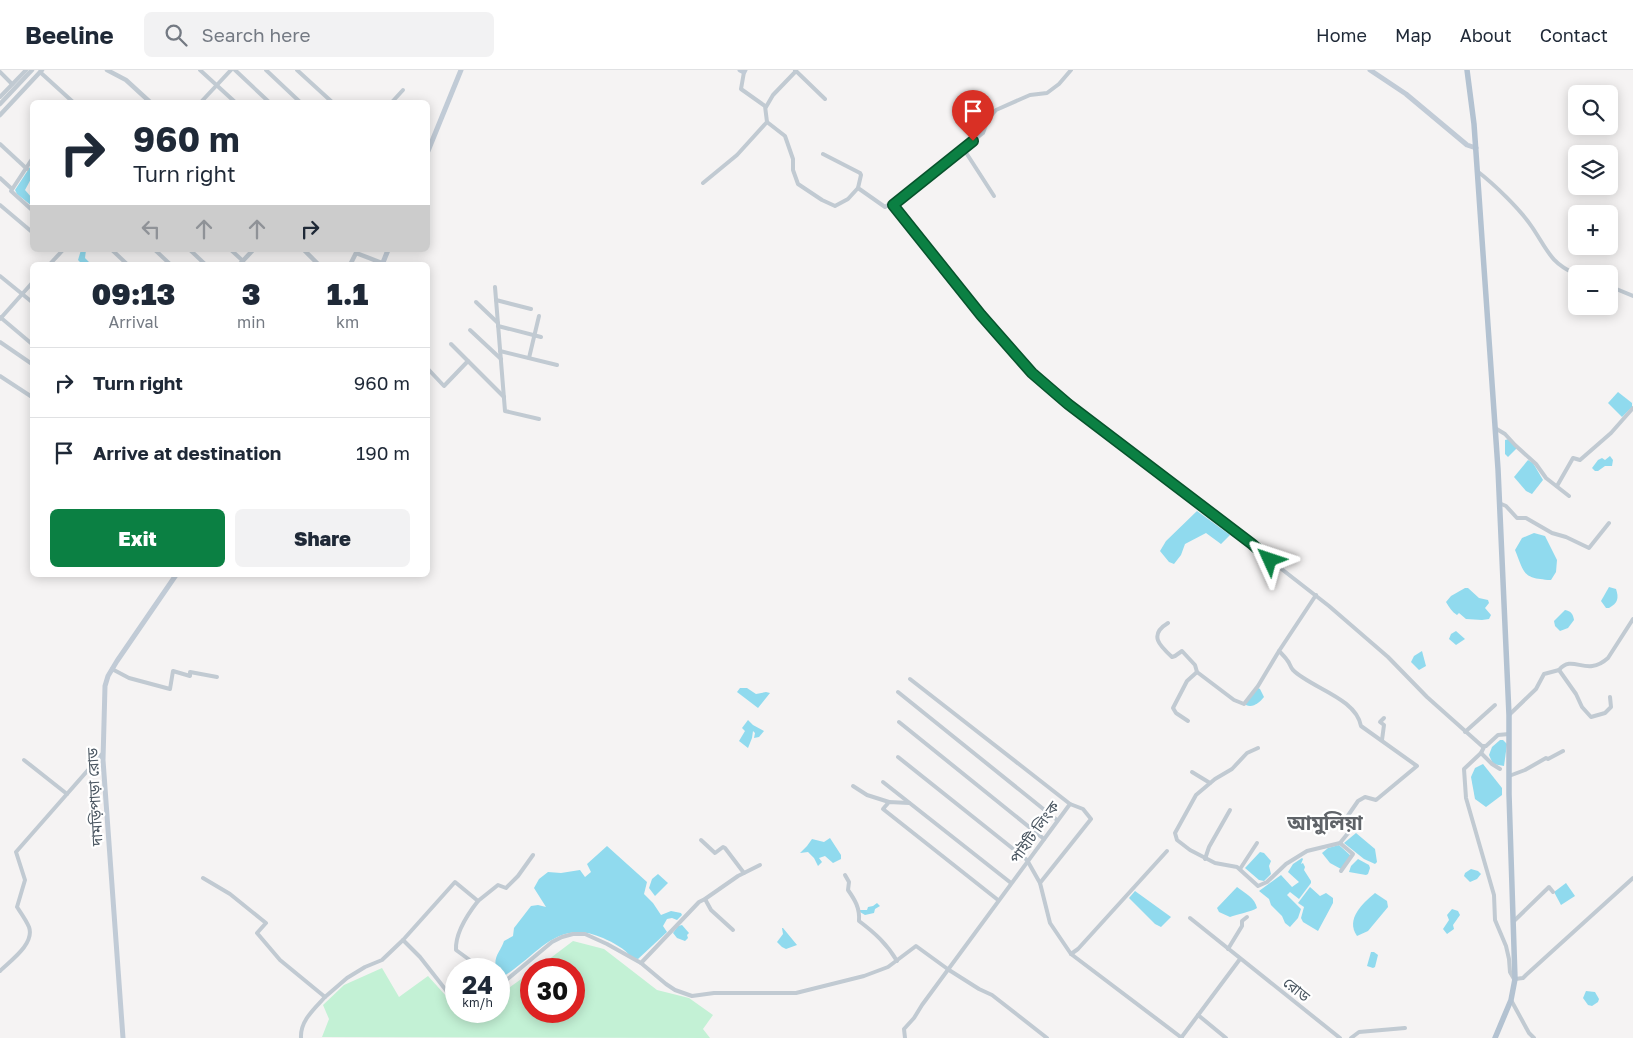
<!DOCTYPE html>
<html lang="en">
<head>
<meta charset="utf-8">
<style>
	body { margin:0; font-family:"Golos Text","Noto Sans Bengali",sans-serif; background:#f2f2f3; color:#1f2937; height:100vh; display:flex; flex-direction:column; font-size:19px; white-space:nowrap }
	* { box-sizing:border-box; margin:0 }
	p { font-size:16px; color:#747a83 }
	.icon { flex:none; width:28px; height:28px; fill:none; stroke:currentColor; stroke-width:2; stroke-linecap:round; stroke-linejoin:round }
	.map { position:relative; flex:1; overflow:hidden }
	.sheet { position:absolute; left:30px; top:192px; width:400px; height:315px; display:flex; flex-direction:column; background:#fff; border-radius:8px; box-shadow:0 2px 12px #0003 }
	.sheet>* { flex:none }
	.top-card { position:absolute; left:30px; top:30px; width:400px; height:152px; border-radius:8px; box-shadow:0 2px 12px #0003; background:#fff; color:#1f2937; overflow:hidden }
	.controls { position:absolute; left:1568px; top:15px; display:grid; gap:10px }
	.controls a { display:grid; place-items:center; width:50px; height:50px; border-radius:8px; background:#fff; box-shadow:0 2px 12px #0003; font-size:25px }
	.speed { position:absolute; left:445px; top:888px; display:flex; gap:10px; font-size:25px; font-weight:700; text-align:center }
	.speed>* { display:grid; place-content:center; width:65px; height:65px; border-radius:50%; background:#fff; box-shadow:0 2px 12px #0003; line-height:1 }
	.speed small { font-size:12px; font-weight:400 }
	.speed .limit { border:8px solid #d22; background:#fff; color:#111 }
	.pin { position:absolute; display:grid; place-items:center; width:42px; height:42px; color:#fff; margin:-51px -21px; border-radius:50% 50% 50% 0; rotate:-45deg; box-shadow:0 0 5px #0007 }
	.pin .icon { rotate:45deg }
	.me { position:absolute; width:55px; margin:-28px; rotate:312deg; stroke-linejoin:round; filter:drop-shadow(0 0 4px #0008) }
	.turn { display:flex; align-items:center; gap:18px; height:105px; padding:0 20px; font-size:22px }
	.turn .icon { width:65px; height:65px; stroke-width:2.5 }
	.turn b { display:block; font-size:35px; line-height:42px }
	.lanes { display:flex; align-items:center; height:48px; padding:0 20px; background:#0003; justify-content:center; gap:25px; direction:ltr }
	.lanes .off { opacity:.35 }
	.eta { display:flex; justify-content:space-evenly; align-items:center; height:85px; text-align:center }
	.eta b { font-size:30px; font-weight:800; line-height:35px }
	.cta { display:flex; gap:10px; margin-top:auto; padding:10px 20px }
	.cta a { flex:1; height:58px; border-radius:8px; background:#0b8043; color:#fff; font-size:20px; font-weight:800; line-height:58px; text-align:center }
	.cta a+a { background:#f2f2f3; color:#1f2937 }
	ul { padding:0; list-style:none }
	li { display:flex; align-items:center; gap:15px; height:70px; padding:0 20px; border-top:1px solid #e0e1e3 }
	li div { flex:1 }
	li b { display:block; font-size:19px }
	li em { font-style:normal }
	header { display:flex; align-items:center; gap:30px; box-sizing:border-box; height:70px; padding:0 25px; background:#fff; border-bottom:1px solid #e0e1e3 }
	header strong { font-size:24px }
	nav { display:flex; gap:28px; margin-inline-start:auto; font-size:18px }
	.search { width:350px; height:45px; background:#f2f2f3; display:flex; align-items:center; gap:12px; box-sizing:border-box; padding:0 18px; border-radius:8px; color:#747a83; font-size:19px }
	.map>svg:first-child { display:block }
	.green { fill:#c3f1d5 }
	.water { fill:#90daee }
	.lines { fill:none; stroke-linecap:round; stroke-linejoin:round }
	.minor { stroke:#c1cad2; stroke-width:4 }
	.tertiary { stroke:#c1cad2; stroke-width:4.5 }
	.secondary { stroke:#c1cbd6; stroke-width:5 }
	.primary { stroke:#b3c2d1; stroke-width:5.5 }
	.route-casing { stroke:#07532c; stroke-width:12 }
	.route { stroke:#0b8043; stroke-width:9 }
	.labels { text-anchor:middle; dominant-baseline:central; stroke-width:4.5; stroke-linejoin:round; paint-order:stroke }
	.street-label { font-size:15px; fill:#4a5661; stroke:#fff }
	.district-label { font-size:20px; font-weight:bold; fill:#5f6368; stroke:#fff }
</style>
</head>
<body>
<header>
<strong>Beeline</strong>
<div class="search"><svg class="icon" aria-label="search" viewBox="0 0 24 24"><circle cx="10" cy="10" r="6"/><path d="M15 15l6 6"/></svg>Search here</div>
<nav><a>Home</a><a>Map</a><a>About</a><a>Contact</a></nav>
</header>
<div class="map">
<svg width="1633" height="968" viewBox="0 0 1633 968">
	<rect width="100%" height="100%" fill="#f5f3f3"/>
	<!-- green -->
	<path class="green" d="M573,871L604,879L657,920L689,928L713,945L703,959L710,968L322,967L329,949L323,935L344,915L382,898L399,927L428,906L456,937V941L462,943L465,941H499V925L531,902V941H574V899H536Z"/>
	<!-- water -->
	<g class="water">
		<path d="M32,94V107L25,120L32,128V136L17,124L15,120Z"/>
		<path d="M81,180H86L85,188L92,195H83L78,190Z"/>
		<path d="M1618,322L1632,333V337L1622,347L1608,333Z"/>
		<path d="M1509,369L1517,378L1508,387L1505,384V370Z"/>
		<path d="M1610,386L1613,390L1612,396H1605L1598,401H1595L1592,398L1598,390L1602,388L1605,390Z"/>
		<path d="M1528,390L1533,393L1543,410L1532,424L1526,421L1514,407Z"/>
		<path d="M1197,441L1230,465L1221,474L1206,463L1185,474L1181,485L1174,494L1169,492L1160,481L1166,471Z"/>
		<path d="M1534,463L1545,466L1557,490L1556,502L1551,510C1523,508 1525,505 1515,480L1522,468Z"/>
		<path d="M1609,517L1616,519C1619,528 1618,533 1609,538H1606L1601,531Z"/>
		<path d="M1465,518H1468L1479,528L1488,530L1489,533L1485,538L1491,545L1489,549L1482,550L1466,549L1459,543L1457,545C1452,542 1449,537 1446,532L1451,526Z"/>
		<path d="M1565,540C1571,541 1573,544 1574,550L1568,558L1560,561L1555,556L1554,551Z"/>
		<path d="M1456,561L1465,569L1456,575L1449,569L1451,564Z"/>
		<path d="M1422,581L1426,596L1419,600L1411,592L1414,586Z"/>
		<path d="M740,618H747L756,624L766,622L770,623L758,638L737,622Z"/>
		<path d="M1258,618L1260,619L1264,627C1259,633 1253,638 1246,635V631Z"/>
		<path d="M748,650L753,655L764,661L759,667L754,668L755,663L753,661L752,668L748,678L739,671L745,661L742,658Z"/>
		<path d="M1500,670H1503L1507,674L1504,696L1493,694L1489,685L1492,677Z"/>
		<path d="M1483,694L1502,718V725L1486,737L1475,729L1471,707L1475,698Z"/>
		<path d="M1356,763L1375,779L1377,792L1375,794L1364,789L1344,773Z"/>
		<path d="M830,768L841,785V789L833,793L825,786L819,788L822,792L818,796L814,788L808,782L800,783L807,776L812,769L824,772Z"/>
		<path d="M1339,775L1351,786L1341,799L1330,793L1322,783L1328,778Z"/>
		<path d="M607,776L647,812L644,824L653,833L661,845L671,841L681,843L682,845L677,850L672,848L667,849L663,856L667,862L638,889L632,888C624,878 614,873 603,868C557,848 538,885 504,906L499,902V899H496C493,886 501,881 504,871L513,866L514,858L531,836L538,835L546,837L534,818L539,809L548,802L561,803L580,800L585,807L591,802L587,794Z"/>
		<path d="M1260,782L1264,783L1271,791L1269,796L1271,804L1264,811L1259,810L1245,798Z"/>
		<path d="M1302,788L1303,789L1301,794L1303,793L1305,797L1304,800L1311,811V813L1299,829L1290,822L1287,825L1301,839L1298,848L1290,857L1285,853L1282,846L1271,835L1269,829L1259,821L1281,805L1292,817L1299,812L1288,802L1293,794Z"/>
		<path d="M1358,789L1369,795L1370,798L1368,804L1366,805L1349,802L1351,796Z"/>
		<path d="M1471,799L1478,801L1481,804L1477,809L1470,812L1464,806L1465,803Z"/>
		<path d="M658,804L668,813L655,826L649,818L652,809Z"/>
		<path d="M1566,813L1575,826L1561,835L1554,822Z"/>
		<path d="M1237,817C1245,823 1255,828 1257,838C1251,842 1237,844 1230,847L1219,842L1217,838Z"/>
		<path d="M1310,817L1320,826L1326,823L1333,828V833L1318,861L1303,852L1301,848L1304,837L1298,833Z"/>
		<path d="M1135,821L1171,847L1161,857L1155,854L1129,828Z"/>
		<path d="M1375,823L1387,831L1388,837L1368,861L1357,866C1345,849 1363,833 1375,823Z"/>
		<path d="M877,833L880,836L875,839L874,843L865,845L860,842V840H867L868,837L873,836Z"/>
		<path d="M1452,839L1458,841L1460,845L1453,855L1454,859L1447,864L1443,859L1449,850L1447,845Z"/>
		<path d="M682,855L689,863L687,865L688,868L685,871L677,868L673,863L678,856Z"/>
		<path d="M782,858H783L797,875L786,879L782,877L777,872L783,864Z"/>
		<path d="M1371,882H1374L1378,885L1375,897L1373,898L1367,896Z"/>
		<path d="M1586,921L1595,922L1599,929L1598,932L1592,936L1588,935L1583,928Z"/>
	</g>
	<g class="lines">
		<!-- minor -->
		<g class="minor">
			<path d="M200,0L235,32"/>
			<path d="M235,0L269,32"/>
			<path d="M266,0L300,32"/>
			<path d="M297,0L332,32"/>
			<path d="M795,0L825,29"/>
			<path d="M0,2L12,14"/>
			<path d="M40,2L73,32"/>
			<path d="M0,27L26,0"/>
			<path d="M201,32L231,0"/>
			<path d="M392,32L403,20"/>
			<path d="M766,37L773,25L796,1"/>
			<path d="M767,52L785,66L793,89V100L798,114L822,130L835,136L848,129L858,118"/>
			<path d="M0,74L27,99"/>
			<path d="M963,78L994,126"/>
			<path d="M823,84L860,103L861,105L858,118L885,137L891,133L1013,283L1032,303L1052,321L1252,474L1270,490L1329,536L1388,587L1427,627L1482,676H1486L1498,665L1509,664"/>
			<path d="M32,89L11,121L32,140"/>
			<path d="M1477,101C1494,114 1520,139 1532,157C1547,179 1550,193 1576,204"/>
			<path d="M0,108L12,119"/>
			<path d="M703,113L737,85L767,52L765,36L741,19L744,2"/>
			<path d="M0,135L32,162"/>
			<path d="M893,135L983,63L988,49L996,40L1030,25L1047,23L1059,14L1071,0"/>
			<path d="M112,180L128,195"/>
			<path d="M155,180L171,195"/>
			<path d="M190,180L206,195"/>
			<path d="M231,180L243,191"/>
			<path d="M49,195L63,180"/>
			<path d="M0,206L32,232"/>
			<path d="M1609,216L1633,226"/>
			<path d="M495,217L505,341L539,349"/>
			<path d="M496,230L531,239"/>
			<path d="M476,232L498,253"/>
			<path d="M0,247L32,274"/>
			<path d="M0,249L32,213"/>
			<path d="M498,256L541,267"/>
			<path d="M470,260L501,289"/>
			<path d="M0,272L32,294"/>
			<path d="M451,274L504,327"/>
			<path d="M500,281L557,295"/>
			<path d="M529,288L539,246"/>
			<path d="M428,299L444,316L468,291"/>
			<path d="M0,306L32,327"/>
			<path d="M1495,358L1505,364L1515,375L1536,394L1546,408L1569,426"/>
			<path d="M1557,416L1573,388L1580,390L1611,363L1633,338"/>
			<path d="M1499,433L1506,436L1517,448H1526L1552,463L1566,467L1589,478L1609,453"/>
			<path d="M1168,553C1148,565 1160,576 1172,587L1175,586L1182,581L1195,595L1197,602L1234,630L1244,634L1258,616L1279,581"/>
			<path d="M112,599L129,608L170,619L173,601L190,606V602L217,607"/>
			<path d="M1559,600C1573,583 1586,608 1608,588L1633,549"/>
			<path d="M898,622L1057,750"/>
			<path d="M1509,645L1536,619L1544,604L1559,600L1576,624L1582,637L1591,647L1605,643L1611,637L1610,627"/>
			<path d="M1188,651L1176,643L1173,638L1187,611L1197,602"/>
			<path d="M899,652L1044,769"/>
			<path d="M1465,662L1495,635"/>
			<path d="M1382,670L1384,655L1380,652L1384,648"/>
			<path d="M1484,677L1481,683L1464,699L1466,728L1494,825L1495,850L1506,876L1509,889L1510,902L1514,909"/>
			<path d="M1258,678L1247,683L1232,699L1215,709L1196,725L1175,763L1177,770L1190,780L1215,793L1237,797L1258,816L1267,812L1286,794L1307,781L1340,773L1353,757L1347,747L1358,731L1365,727L1376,730L1417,696L1361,656C1356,628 1311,618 1293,600C1290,597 1290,593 1287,590C1285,587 1282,584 1279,581L1316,525"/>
			<path d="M1481,683L1492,694L1500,699"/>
			<path d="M898,687L1027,790L1040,813"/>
			<path d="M24,690L67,724"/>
			<path d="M1192,702L1210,713"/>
			<path d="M1509,706L1525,700L1546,688L1548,689L1563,681"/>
			<path d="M883,712L1011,813"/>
			<path d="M853,716L867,725L889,732"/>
			<path d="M909,733L889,732L883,739L998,830"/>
			<path d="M1070,734L1083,739L1091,749L1040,813L1050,853L1071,884L1182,968"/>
			<path d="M701,770L715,783L723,777L725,778L744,803"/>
			<path d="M1340,773L1353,784L1341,801"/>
			<path d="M1205,789L1209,777L1230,740"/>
			<path d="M1240,799L1257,773"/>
			<path d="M845,805L849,812L848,820C855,830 860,838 859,851C875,863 887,874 897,891"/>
			<path d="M203,808L230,824L266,853L257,863L280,890L325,927C314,939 300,951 301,968"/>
			<path d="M705,829L711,840L733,860"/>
			<path d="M478,831C467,845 455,863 456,880L482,899"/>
			<path d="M1190,848L1340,968"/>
			<path d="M1514,851L1549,817L1553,822"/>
			<path d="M1228,879L1242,856V851L1247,847"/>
			<path d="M1071,884L1078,879L1167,781"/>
			<path d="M641,893L699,832L705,829L738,806L760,795"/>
			<path d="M0,901C10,891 35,874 29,857C26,850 21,843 17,837L25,810L16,782L103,683"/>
			<path d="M1515,909L1523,908L1526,905L1633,808"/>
			<path d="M499,914L504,912L552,872L562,867L573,864H585L607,874L641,893L666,914L675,920L692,926L714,923H796L864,906L888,897L916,876L949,900L979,919L992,925L1047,968"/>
			<path d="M325,927L347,908L365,897L382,890L403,870"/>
			<path d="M1511,930L1529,963L1534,968"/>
			<path d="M456,933L420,887L403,870L455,812L478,831L498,815L506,818L518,806L533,785"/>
			<path d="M1198,945L1226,968"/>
			<path d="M905,968L904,959L914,948L922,935L1070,734L910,609"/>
			<path d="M1181,968L1240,889"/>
			<path d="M1351,968L1359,962L1405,958"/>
		</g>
		<!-- tertiary -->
		<g class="tertiary">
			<path d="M107,0L126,10L150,32"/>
			<path d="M0,34L32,0"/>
			<path d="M0,45L42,0"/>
			<path d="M304,180L319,195"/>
			<path d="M239,195L253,180"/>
			<path d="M350,195L356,183L382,193"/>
		</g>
		<!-- secondary -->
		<g class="secondary">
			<path d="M740,0L744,2L745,0"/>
			<path d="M1370,0L1406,24L1467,75L1476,78"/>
			<path d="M428,81L461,0"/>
			<path d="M382,195L388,180"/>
			<path d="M123,968L103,690L105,616L108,606L117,591L176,505"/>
		</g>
		<!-- primary -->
		<path class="primary" d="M1467,0L1474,54L1498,399L1509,645V724L1515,909L1511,930L1495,968"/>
	</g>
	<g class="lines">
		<defs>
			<path id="route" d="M973,71L893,135L981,245L1032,303L1068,334L1252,474L1270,490"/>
		</defs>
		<!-- route casing -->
		<use href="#route" class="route-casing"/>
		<!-- route -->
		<use href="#route" class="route"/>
	</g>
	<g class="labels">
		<!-- street labels -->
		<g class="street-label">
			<text transform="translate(94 727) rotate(-93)">দামড়িপাড়া রোড</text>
			<text transform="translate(1034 762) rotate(-54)">পাইটি লিংক</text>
			<text transform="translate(1297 919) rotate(39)">রোড</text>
		</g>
		<!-- district labels -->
		<g class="district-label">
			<text x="1325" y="752">আমুলিয়া</text>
		</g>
	</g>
</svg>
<div class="controls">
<a><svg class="icon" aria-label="search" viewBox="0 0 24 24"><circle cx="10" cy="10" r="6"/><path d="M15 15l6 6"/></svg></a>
<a><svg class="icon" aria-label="layers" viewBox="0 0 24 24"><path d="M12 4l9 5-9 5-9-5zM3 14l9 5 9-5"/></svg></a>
<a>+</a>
<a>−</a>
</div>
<div class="speed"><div>24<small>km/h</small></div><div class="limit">30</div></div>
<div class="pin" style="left:973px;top:71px;background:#d93025"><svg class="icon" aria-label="arrive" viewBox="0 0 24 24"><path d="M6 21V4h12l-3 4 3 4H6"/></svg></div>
<svg class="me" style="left:1270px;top:490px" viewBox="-20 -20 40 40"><path d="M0-17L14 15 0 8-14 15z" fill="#0b8043" stroke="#fff" stroke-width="4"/></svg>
<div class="top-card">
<div class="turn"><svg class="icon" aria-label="right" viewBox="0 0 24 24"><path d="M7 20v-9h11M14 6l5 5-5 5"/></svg><div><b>960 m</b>Turn right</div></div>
<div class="lanes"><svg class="icon off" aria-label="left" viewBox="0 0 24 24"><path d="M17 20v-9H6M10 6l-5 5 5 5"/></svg><svg class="icon off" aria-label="ahead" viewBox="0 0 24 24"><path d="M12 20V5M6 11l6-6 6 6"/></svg><svg class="icon off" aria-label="ahead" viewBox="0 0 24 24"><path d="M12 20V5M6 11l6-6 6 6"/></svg><svg class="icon" aria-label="right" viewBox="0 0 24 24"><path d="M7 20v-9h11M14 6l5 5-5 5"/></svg></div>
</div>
<section class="sheet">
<div class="eta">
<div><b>09:13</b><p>Arrival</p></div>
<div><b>3</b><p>min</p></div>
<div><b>1.1</b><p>km</p></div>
</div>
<ul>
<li><svg class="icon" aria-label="right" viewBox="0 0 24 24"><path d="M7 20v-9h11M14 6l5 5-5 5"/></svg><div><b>Turn right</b></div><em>960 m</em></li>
<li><svg class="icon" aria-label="arrive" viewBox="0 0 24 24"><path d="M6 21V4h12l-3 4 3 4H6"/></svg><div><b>Arrive at destination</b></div><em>190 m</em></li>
</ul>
<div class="cta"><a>Exit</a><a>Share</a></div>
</section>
</div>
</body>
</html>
